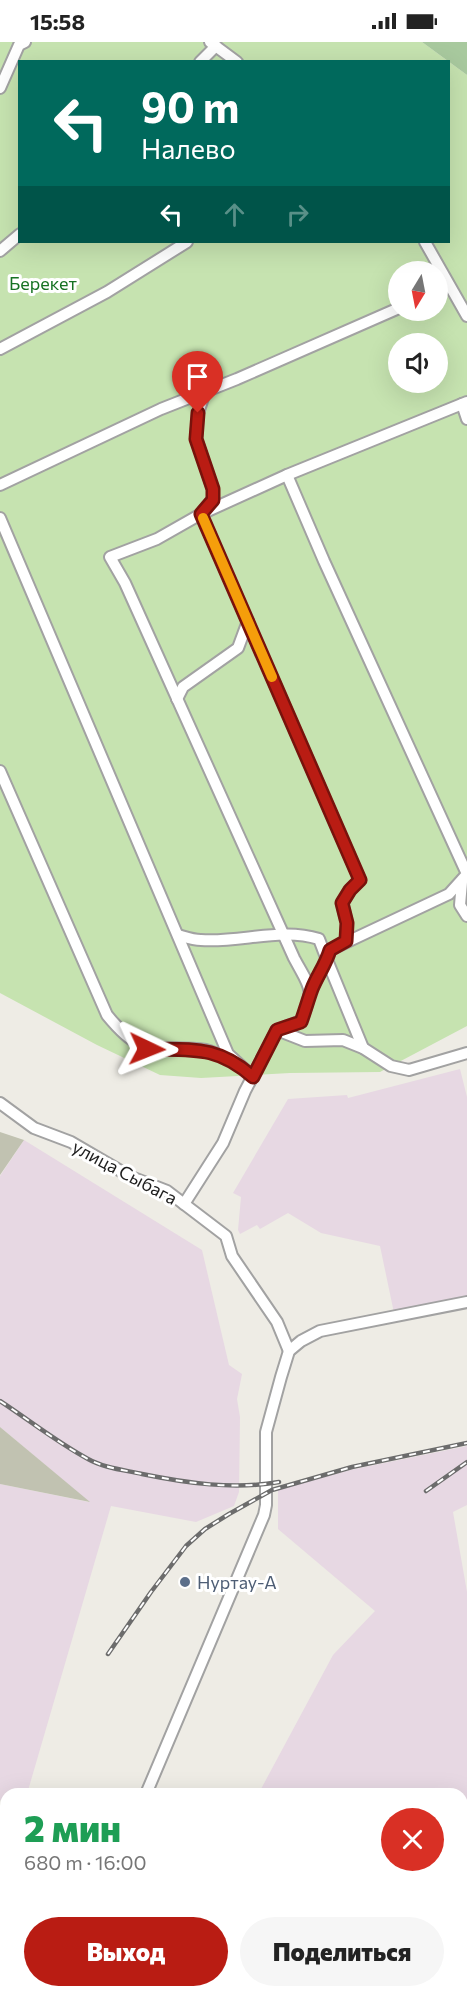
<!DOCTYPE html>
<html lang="ru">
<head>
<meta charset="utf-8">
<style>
	body { margin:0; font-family:Commissioner,sans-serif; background:#f6f6f6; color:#222; height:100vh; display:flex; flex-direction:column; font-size:22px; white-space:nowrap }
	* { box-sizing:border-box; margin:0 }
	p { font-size:20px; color:#767676 }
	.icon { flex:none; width:33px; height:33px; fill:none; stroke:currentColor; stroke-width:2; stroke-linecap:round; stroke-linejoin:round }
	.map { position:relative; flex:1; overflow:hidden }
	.side { position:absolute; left:0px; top:1746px; width:468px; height:210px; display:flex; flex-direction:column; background:#fff; border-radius:18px 18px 0 0; box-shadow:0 6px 24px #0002 }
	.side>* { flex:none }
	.guide { position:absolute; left:18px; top:18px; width:432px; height:183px; border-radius:0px; box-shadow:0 6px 24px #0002; background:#00695c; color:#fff; overflow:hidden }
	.needle { width:39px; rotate:190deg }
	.fabs { position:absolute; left:388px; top:219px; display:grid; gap:12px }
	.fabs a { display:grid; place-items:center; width:60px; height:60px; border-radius:50%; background:#fff; box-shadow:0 6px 24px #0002; font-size:30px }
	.pin { position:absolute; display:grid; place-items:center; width:51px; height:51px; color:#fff; margin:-62px -26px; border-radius:50% 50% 50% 0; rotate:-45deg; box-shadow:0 0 6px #0007 }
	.pin .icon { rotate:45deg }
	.me { position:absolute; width:66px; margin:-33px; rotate:92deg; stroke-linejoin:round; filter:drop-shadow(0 0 4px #0008) }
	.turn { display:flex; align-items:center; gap:21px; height:126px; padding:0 24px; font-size:27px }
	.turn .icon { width:78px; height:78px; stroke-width:2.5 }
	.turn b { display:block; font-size:42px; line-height:51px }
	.lanes { display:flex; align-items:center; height:57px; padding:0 24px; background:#0003; justify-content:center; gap:30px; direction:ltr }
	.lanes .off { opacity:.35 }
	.round { display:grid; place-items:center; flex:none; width:63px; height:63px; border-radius:32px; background:#f6f6f6 }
	.head { display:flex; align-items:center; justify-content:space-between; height:102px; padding:0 24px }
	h1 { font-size:36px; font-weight:800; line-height:45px; color:#1e9e55 }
	.primary-button { display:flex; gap:12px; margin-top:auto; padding:12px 24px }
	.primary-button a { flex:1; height:69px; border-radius:36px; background:#b91c13; color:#fff; font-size:24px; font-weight:800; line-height:69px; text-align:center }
	.primary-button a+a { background:#f6f6f6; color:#222 }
	.status { display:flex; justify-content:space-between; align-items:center; height:42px; padding:0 30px; background:#fff; direction:ltr }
	.status svg { height:16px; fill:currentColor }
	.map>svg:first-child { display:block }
	.industrial { fill:#e7d8e3 }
	.education { fill:#fafce0 }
	.construction { fill:#c1c2b1 }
	.grass { fill:#c6e3b0; fill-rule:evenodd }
	.forest { fill:#a8c99e }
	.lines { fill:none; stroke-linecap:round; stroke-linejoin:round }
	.street-casing { stroke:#a2a2a2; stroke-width:14 }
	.street { stroke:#fff; stroke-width:10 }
	.rail-casing { stroke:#6c6c6c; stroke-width:4.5 }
	.rail { stroke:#fff; stroke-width:2; stroke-dasharray:7; stroke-linecap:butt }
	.route-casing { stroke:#78120c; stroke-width:15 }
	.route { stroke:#b91c13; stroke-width:10 }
	.slow { stroke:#f59e0b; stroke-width:10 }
	.service-dot { fill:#5c6f8a; stroke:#fff; stroke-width:2 }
	.labels { text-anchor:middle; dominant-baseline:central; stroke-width:6; stroke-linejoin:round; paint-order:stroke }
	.park-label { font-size:18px; fill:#167223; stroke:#fff }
	.street-label { font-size:18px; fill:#1e1e1e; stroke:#fff }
	.service-label { font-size:18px; fill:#4e5e75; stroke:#fff; text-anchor:start }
</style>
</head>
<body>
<div class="status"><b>15:58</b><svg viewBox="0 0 49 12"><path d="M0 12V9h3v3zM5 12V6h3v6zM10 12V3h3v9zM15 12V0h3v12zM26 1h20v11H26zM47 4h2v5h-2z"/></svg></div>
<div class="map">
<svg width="467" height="1956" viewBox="0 0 467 1956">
	<rect width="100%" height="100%" fill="#eeece5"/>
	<!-- industrial -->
	<g class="industrial">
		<path d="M460,1027L467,1055V1255L394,1271L380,1204L321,1191L288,1171L260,1187L257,1183L240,1192L238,1188L241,1155L233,1151L288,1057L347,1053L348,1056Z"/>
		<path d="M24,1098L202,1208L229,1323L242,1332L237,1357L240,1375L239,1450L234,1464L196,1480L111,1464L27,1752H6V1760L0,1758V1442L89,1460L0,1385V1134Z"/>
		<path d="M467,1404V1463L453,1470L467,1550V1894L462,1891V1752H261V1747L333,1613L375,1569L278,1487V1448L350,1428Z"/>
	</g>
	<!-- education -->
	<g class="education">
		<path d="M0,1811L6,1813V1950L0,1953Z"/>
		<path d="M12,1950H90L89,1956H40Z"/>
	</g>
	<!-- construction -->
	<g class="construction">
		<path d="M0,1090L24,1098L0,1133Z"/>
		<path d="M0,1385L90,1460L0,1442Z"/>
	</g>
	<!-- grass -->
	<path class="grass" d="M0,0H422L467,33V984L380,1030L290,1031L201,1036L160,1033L97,1003L0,951ZM20,20H448V200H20ZM399,230H438V268H399ZM399,302H438V340H399Z"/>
	<!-- forest -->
	<path class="forest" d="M422,0H467V33Z"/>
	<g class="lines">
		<defs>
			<g id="street">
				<path d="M210,0L237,20"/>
				<path d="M200,20L216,4"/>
				<path d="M0,46L19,3L25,0"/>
				<path d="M425,200L467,274"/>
				<path d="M0,209L20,192"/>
				<path d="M0,307L107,250L187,200"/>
				<path d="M462,362L467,377"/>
				<path d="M287,433L324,519L467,832L449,852L330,908L327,918L363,1006"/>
				<path d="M0,443L161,367L237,337L399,266"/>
				<path d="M203,469L213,457V447L196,397L198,371L205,350"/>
				<path d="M201,472L360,838L350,848L342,861L347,881L346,899"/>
				<path d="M0,476L228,1012L253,1035"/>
				<path d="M177,657L183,645L238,606L248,579"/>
				<path d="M0,729L107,973C146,1021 155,1001 206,1008C214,1010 224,1015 232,1019"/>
				<path d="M462,840L460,863L467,874"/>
				<path d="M178,893C185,895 193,898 201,898C240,901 281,885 319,897L327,918L311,948"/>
				<path d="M277,988L305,999L343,998L363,1006L391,1024L409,1028L467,1011"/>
				<path d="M0,1061L34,1086L71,1100L131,1135L167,1149L226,1194L232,1214L277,1280L289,1309"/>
				<path d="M184,1162L223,1101L245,1049L277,988L301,979C315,945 311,948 294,916L125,541L110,515L157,497L201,472L287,433L467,360"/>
				<path d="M146,1752L264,1473L266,1463V1390L281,1335L289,1309L301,1299L320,1289L467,1260"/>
				<path d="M0,1784L6,1786"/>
				<path d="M462,1919L467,1920"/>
				<path d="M102,1950L103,1956"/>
				<path d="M282,1956L284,1950"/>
			</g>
		</defs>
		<!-- street casing -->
		<use href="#street" class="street-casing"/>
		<!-- street -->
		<use href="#street" class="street"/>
		<defs>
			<g id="rail">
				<path d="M0,1359C29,1378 58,1401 88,1417C104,1426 124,1428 142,1432C186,1441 234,1448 279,1440"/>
				<path d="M426,1449L467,1420"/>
				<path d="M108,1612L151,1550L186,1504L205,1487L229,1472L272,1448L352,1425L467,1401"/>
			</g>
		</defs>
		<!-- rail casing -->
		<use href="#rail" class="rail-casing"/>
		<!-- rail -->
		<use href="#rail" class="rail"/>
	</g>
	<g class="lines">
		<defs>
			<path id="route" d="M147,1007C192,1008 217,1003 253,1035L277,988L301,980C305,969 308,958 312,947C317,934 326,922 330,908L346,899L347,881L342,861L350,848L360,838L201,472L213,458V447L196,397L198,371"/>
		</defs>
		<!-- route casing -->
		<use href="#route" class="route-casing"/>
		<!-- route -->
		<use href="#route" class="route"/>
		<!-- slow -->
		<path class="slow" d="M203,476L272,635"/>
	</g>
	<!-- markers -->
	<circle class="service-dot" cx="185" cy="1540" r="6"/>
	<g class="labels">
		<!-- park labels -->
		<g class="park-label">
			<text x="43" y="241">Берекет</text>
		</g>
		<!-- street labels -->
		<g class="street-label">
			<text transform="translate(125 1130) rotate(28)">улица Сыбага</text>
		</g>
		<!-- service labels -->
		<g class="service-label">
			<text x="197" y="1540">Нуртау-А</text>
		</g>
	</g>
</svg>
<div class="fabs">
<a><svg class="needle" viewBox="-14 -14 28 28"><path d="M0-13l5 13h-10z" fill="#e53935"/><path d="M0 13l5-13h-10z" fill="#767676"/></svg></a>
<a><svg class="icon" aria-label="sound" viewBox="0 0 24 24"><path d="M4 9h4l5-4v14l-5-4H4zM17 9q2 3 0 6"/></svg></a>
</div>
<div class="pin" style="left:198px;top:371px;background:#d93025"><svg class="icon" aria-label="arrive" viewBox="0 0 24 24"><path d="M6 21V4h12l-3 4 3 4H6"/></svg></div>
<svg class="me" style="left:147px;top:1007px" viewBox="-20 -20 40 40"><path d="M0-17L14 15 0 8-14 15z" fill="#b91c13" stroke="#fff" stroke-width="4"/></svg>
<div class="guide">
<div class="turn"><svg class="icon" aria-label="left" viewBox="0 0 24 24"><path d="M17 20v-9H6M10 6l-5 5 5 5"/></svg><div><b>90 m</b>Налево</div></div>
<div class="lanes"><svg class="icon" aria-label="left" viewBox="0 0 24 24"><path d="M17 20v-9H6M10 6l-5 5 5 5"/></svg><svg class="icon off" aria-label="ahead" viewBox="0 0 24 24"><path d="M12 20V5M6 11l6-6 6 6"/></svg><svg class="icon off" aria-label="right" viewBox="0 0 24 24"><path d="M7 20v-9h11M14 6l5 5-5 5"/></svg></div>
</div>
<section class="side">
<div class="head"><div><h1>2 мин</h1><p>680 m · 16:00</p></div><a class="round" style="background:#d93025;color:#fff"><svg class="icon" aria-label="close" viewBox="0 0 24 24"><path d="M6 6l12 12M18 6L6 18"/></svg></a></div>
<div class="primary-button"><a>Выход</a><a>Поделиться</a></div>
</section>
</div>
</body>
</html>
